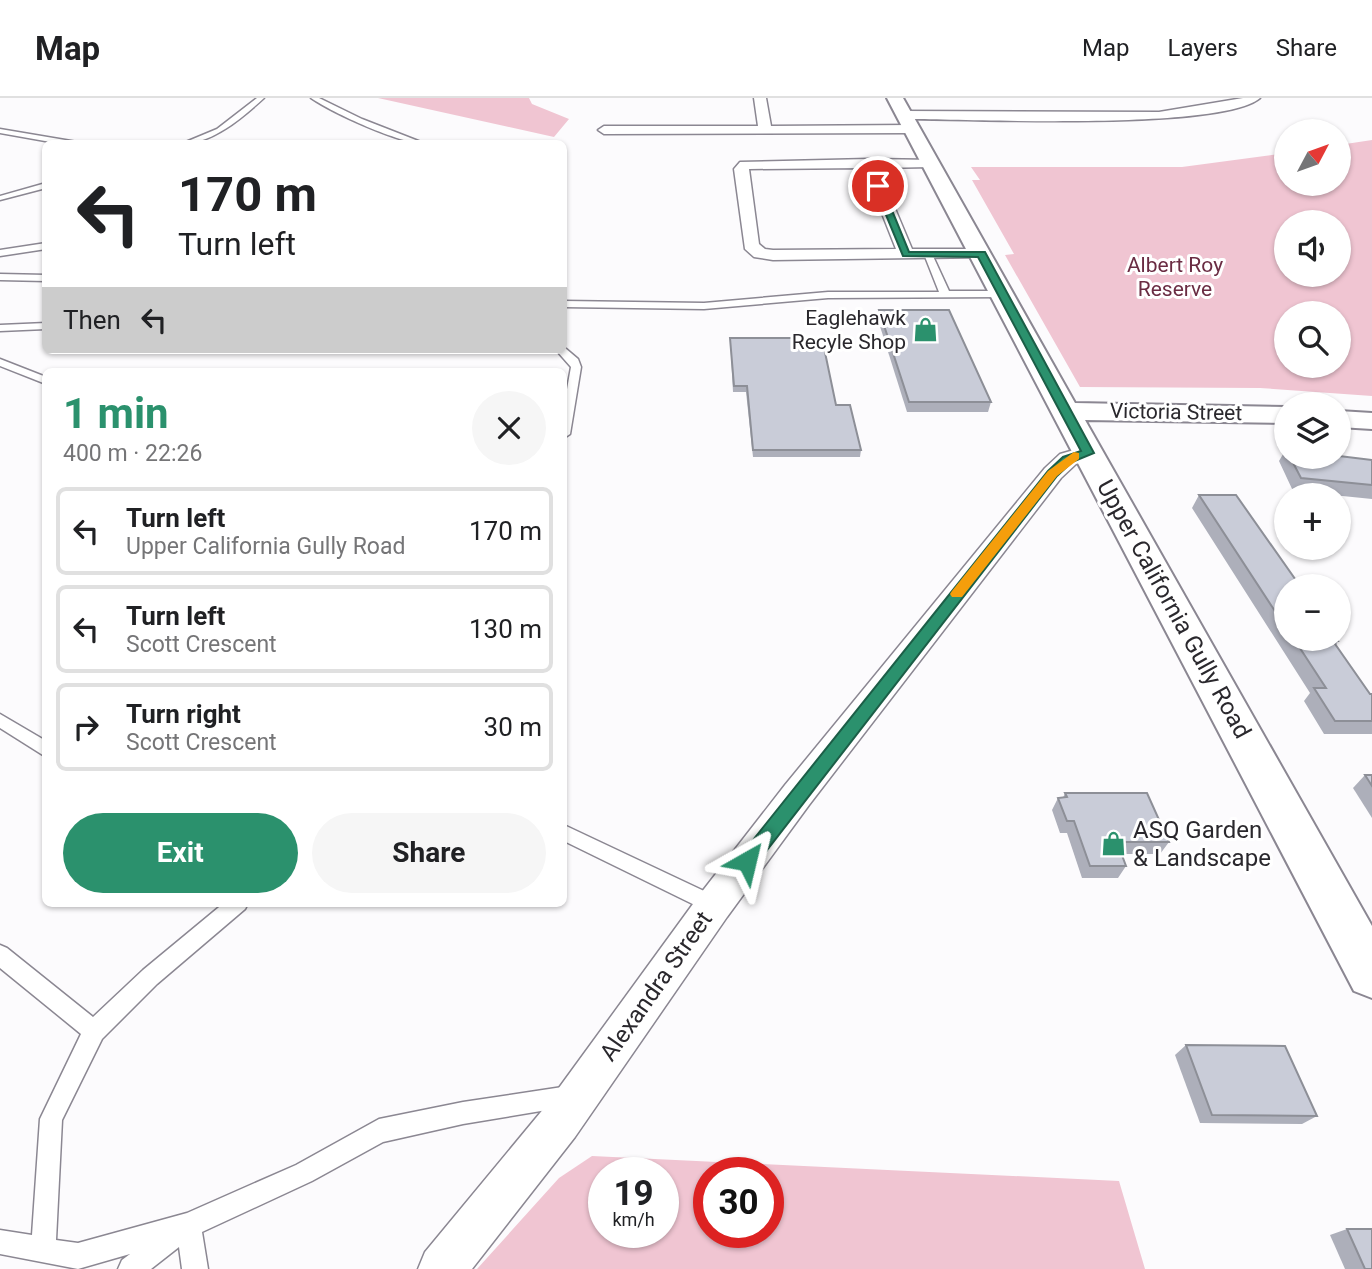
<!DOCTYPE html>
<html lang="en">
<head>
<meta charset="utf-8">
<style>
	body { margin:0; font-family:Roboto,sans-serif; background:#f6f6f6; color:#202124; height:100vh; display:flex; flex-direction:column; font-size:26px; white-space:nowrap }
	* { box-sizing:border-box; margin:0 }
	p { font-size:23px; color:#757577 }
	.icon { flex:none; width:38px; height:38px; fill:none; stroke:currentColor; stroke-width:2; stroke-linecap:round; stroke-linejoin:round }
	.map { position:relative; flex:1; overflow:hidden }
	.panel { position:absolute; left:42px; top:270px; width:525px; height:539px; display:flex; flex-direction:column; background:#fff; border-radius:10px; box-shadow:0 2px 5px #0004 }
	.panel>* { flex:none }
	.guide { position:absolute; left:42px; top:42px; width:525px; height:214px; border-radius:10px; box-shadow:0 2px 5px #0004; background:#fff; color:#202124; overflow:hidden }
	.needle { width:46px; rotate:49deg }
	.fabs { position:absolute; left:1274px; top:21px; display:grid; gap:14px }
	.fabs a { display:grid; place-items:center; width:77px; height:77px; border-radius:50%; background:#fff; box-shadow:0 2px 5px #0004; font-size:35px }
	.speed { position:absolute; left:588px; top:1059px; display:flex; gap:14px; font-size:35px; font-weight:700; text-align:center }
	.speed>* { display:grid; place-content:center; width:91px; height:91px; border-radius:50%; background:#fff; box-shadow:0 2px 5px #0004; line-height:1 }
	.speed small { font-size:18px; font-weight:400 }
	.speed .limit { border:10px solid #d22; background:#fff; color:#111 }
	.pin { position:absolute; display:grid; place-items:center; width:60px; height:60px; color:#fff; margin:-30px; border:4px solid #fff; border-radius:50%; box-shadow:0 2px 7px #0007 }
	.me { position:absolute; width:77px; margin:-38px; rotate:37deg; stroke-linejoin:round; filter:drop-shadow(0 0 5px #0008) }
	.turn { display:flex; align-items:center; gap:24px; height:147px; padding:0 21px; font-size:32px }
	.turn .icon { width:91px; height:91px; stroke-width:2.5 }
	.turn b { display:block; font-size:49px; line-height:60px }
	.then { display:flex; align-items:center; height:66px; padding:0 21px; background:#0003; gap:14px; font-size:26px }
	.round { display:grid; place-items:center; flex:none; width:74px; height:74px; border-radius:37px; background:#f6f6f6 }
	.overview { display:flex; align-items:center; justify-content:space-between; height:119px; padding:0 21px }
	h1 { font-size:42px; font-weight:700; line-height:52px; color:#2b916d }
	.button { display:flex; gap:14px; margin-top:auto; padding:14px 21px }
	.button a { flex:1; height:80px; border-radius:42px; background:#2b916d; color:#fff; font-size:28px; font-weight:700; line-height:80px; text-align:center }
	.button a+a { background:#f6f6f6; color:#202124 }
	ul { padding:0; list-style:none }
	li { display:flex; align-items:center; gap:21px; height:88px; margin:0 14px 10px; padding:0 7px; border:4px solid #e0e0e0; border-radius:10px }
	li div { flex:1 }
	li b { display:block; font-size:26px }
	li em { font-style:normal }
	header { display:flex; align-items:center; gap:42px; box-sizing:border-box; height:98px; padding:0 35px; background:#fff; border-bottom:2px solid #e0e0e0 }
	header strong { font-size:33px }
	nav { display:flex; gap:38px; margin-inline-start:auto; font-size:24px }
	.map>svg:first-child { display:block }
	.green { fill:#f0c5d2; fill-rule:evenodd }
	.lines { fill:none; stroke-linecap:round; stroke-linejoin:round }
	.service-casing { stroke:#8b8792; stroke-width:3 }
	.minor-casing { stroke:#8b8792; stroke-width:3 }
	.tertiary-casing { stroke:#8b8792; stroke-width:4 }
	.service { fill:#fff; fill-rule:evenodd }
	.minor { fill:#fff; fill-rule:evenodd }
	.tertiary { fill:#fff; fill-rule:evenodd }
	.wall { fill:#adafba }
	.building { fill:#c9ccd8; stroke:#8d8f97; stroke-width:2 }
	.route { fill:#2b916d; stroke:#1c5e47; stroke-width:2 }
	.slow { fill:#f59e0b }
	.labels { text-anchor:middle; dominant-baseline:central; stroke-width:6; stroke-linejoin:round; paint-order:stroke }
	.far-park-label { font-size:21px; fill:#6a2c43; stroke:#fff }
	.far-poi-label { font-size:21px; fill:#2a282d; stroke:#fff; text-anchor:end }
	.far-street-label { font-size:21px; fill:#2a282d; stroke:#fff }
	.street-label { font-size:24px; fill:#2a282d; stroke:#fff }
	.poi-label { font-size:24px; fill:#2a282d; stroke:#fff; text-anchor:start }
</style>
</head>
<body>
<header>
<strong>Map</strong>
<nav><a>Map</a><a>Layers</a><a>Share</a></nav>
</header>
<div class="map">
<svg width="1372" height="1171" viewBox="0 0 1372 1171">
	<rect width="100%" height="100%" fill="#fcfbfd"/>
	<!-- green -->
	<g class="green">
		<path d="M378,0H529L532,6L569,21L554,39Z"/>
		<path d="M1372,42V298L1260,290L1080,289L1005,157L1014,156L972,82H980L971,69H1182L1286,55V86H1339V47ZM1286,124H1339V177H1286ZM1286,215H1339V268H1286Z"/>
		<path d="M592,1058L1119,1083L1145,1171H477L559,1080ZM604,1074H663V1134H604ZM709,1074H768V1134H709Z"/>
	</g>
	<g class="lines">
		<defs>
			<g id="service">
				<path d="M257,0H264C242,20 212,46 181,46L217,31Z"/>
				<path d="M311,0H319L362,21L426,46C400,46 333,15 311,0Z"/>
				<path d="M0,31L77,44L80,46H62L0,35Z"/>
				<path d="M46,85V90L0,102V98Z"/>
				<path d="M46,145V151L0,158V152Z"/>
				<path d="M928,153L932,156L949,193H1003L1008,196L1003,199L828,200L704,211L564,209V203L704,205L828,194H939L924,156Z"/>
				<path d="M0,176L46,177V183L0,182Z"/>
				<path d="M46,225V231L0,233V227Z"/>
				<path d="M565,250L578,261L581,269L570,336L564,340V308L571,269L556,252Z"/>
				<path d="M0,261L46,279V286L0,268Z"/>
				<path d="M0,616L46,643V659L0,630Z"/>
				<path d="M564,727L721,801L724,807L721,813L714,816L707,813L564,743Z"/>
				<path d="M224,805H248L245,811L157,886L102,941L62,1022L56,1142L78,1145L187,1115L296,1067L379,1021L463,1004L569,988L577,991L580,999L577,1007L463,1026L383,1044L312,1083L202,1134L208,1171H182L179,1149L151,1171H118L122,1162L130,1156L78,1171L0,1156V1132L32,1137L40,1021L81,936L0,870V847L7,850L93,919L143,872Z"/>
			</g>
			<g id="minor">
				<path d="M754,0H766L771,28L912,27L918,31L912,35L604,36L598,32L604,28H758Z"/>
				<path d="M1243,0H1260C1221,33 967,21 904,21L898,17L904,13L1159,14Z"/>
				<path d="M869,61L936,62L938,65L931,69L878,70L912,151H981L987,153L989,156L987,159L773,162L754,159L745,151L734,71L740,64ZM864,70L896,151L773,152L765,151L759,146L749,71Z"/>
				<path d="M1088,348L1096,350L1099,355L1096,360L1076,366L1061,380L809,707L727,819L575,1039L472,1171H418L425,1154L545,1009L701,795L785,687L1045,370L1060,356Z"/>
			</g>
			<g id="tertiary">
				<path d="M887,0H903L1075,305L1286,309V325L1085,322L1372,828V900L1354,893Z"/>
				<path d="M1339,313L1372,315V331L1339,329Z"/>
			</g>
		</defs>
		<!-- service casing -->
		<use href="#service" class="service-casing"/>
		<!-- minor casing -->
		<use href="#minor" class="minor-casing"/>
		<!-- tertiary casing -->
		<use href="#tertiary" class="tertiary-casing"/>
		<!-- service -->
		<use href="#service" class="service"/>
		<!-- minor -->
		<use href="#minor" class="minor"/>
		<!-- tertiary -->
		<use href="#tertiary" class="tertiary"/>
	</g>
	<!-- wall -->
	<g class="wall">
		<path d="M879,212L991,304L988,314H907L878,222Z"/>
		<path d="M730,240L836,307L861,352L860,359H753L746,294H733Z"/>
		<path d="M1286,351V359H1339L1372,362V401L1293,393L1279,363Z"/>
		<path d="M1199,397L1286,488V541H1337L1338,543L1336,547L1370,596H1372V636H1324L1304,603L1310,595L1192,410Z"/>
		<path d="M1365,677L1372,688V720L1353,690Z"/>
		<path d="M1065,695L1169,744L1160,756H1122L1126,768L1118,780H1082L1067,735H1060L1052,712L1058,700H1063Z"/>
		<path d="M1186,947L1317,1018L1302,1026L1200,1025L1175,957Z"/>
		<path d="M1347,1131L1372,1171H1345L1330,1137Z"/>
	</g>
	<!-- building -->
	<g class="building">
		<path d="M879,212H949L991,304H909Z"/>
		<path d="M730,240H822L836,307H850L861,352H753L747,288H734Z"/>
		<path d="M1339,358L1372,362V387L1301,380L1290,359H1339Z"/>
		<path d="M1199,397H1236L1300,488H1286V530Z"/>
		<path d="M1294,541H1337L1338,543H1333L1370,596H1372V623H1335L1314,590H1326Z"/>
		<path d="M1365,677H1372V688Z"/>
		<path d="M1065,695H1147L1169,744H1117L1126,768H1090L1074,723H1067L1058,700L1067,699Z"/>
		<path d="M1186,947L1285,948L1317,1018L1212,1017Z"/>
		<path d="M1347,1131H1372V1171H1365Z"/>
	</g>
	<!-- route -->
	<path class="route" d="M878,86L882,88L909,154H985L1094,355L1072,364L1057,378L754,769L747,771L741,769L738,763L741,757L1048,373L1063,359L1081,353L978,159L903,158L874,88Z"/>
	<!-- slow -->
	<path class="slow" d="M1074,354L1079,355V361L1057,378L962,499H952L950,496L952,493L1048,373Z"/>
	<!-- icons -->
	<defs>
		<symbol id="shop-bare" viewBox="-9 -9 18 18"><path d="M-5-2.5h2.3a2.7 3.5 0 0 1 5.4 0H5L5.5 6h-11ZM-1.5-2.5h3a1.5 2.3 0 0 0-3 0Z" fill="#2b916d" stroke="#fff" stroke-width="2.5" paint-order="stroke"/></symbol>
	</defs>
	<g fill-rule="evenodd">
		<use href="#shop-bare" x="908" y="214" width="35" height="35"/>
		<use href="#shop-bare" x="1096" y="728" width="35" height="35"/>
	</g>
	<g class="labels">
		<!-- far-park labels -->
		<g class="far-park-label">
			<text x="1175" y="167">Albert Roy<tspan x="1175" dy="24">Reserve</tspan></text>
		</g>
		<!-- far-poi labels -->
		<g class="far-poi-label">
			<text x="906" y="220">Eaglehawk<tspan x="906" dy="24">Recyle Shop</tspan></text>
		</g>
		<!-- far-street labels -->
		<g class="far-street-label">
			<text transform="translate(1176 314) rotate(1)">Victoria Street</text>
		</g>
		<!-- street labels -->
		<g class="street-label">
			<text transform="translate(1174 511) rotate(61)">Upper California Gully Road</text>
			<text transform="translate(656 888) rotate(-55)">Alexandra Street</text>
		</g>
		<!-- poi labels -->
		<g class="poi-label">
			<text x="1133" y="732">ASQ Garden<tspan x="1133" dy="28">&amp; Landscape</tspan></text>
		</g>
	</g>
</svg>
<div class="fabs">
<a><svg class="needle" viewBox="-14 -14 28 28"><path d="M0-13l5 13h-10z" fill="#e53935"/><path d="M0 13l5-13h-10z" fill="#757577"/></svg></a>
<a><svg class="icon" aria-label="sound" viewBox="0 0 24 24"><path d="M4 9h4l5-4v14l-5-4H4zM17 9q2 3 0 6"/></svg></a>
<a><svg class="icon" aria-label="search" viewBox="0 0 24 24"><circle cx="10" cy="10" r="6"/><path d="M15 15l6 6"/></svg></a>
<a><svg class="icon" aria-label="layers" viewBox="0 0 24 24"><path d="M12 4l9 5-9 5-9-5zM3 14l9 5 9-5"/></svg></a>
<a>+</a>
<a>−</a>
</div>
<div class="speed"><div>19<small>km/h</small></div><div class="limit">30</div></div>
<div class="pin" style="left:878px;top:88px;background:#d93025"><svg class="icon" aria-label="arrive" viewBox="0 0 24 24"><path d="M6 21V4h12l-3 4 3 4H6"/></svg></div>
<svg class="me" style="left:747px;top:763px" viewBox="-20 -20 40 40"><path d="M0-17L14 15 0 8-14 15z" fill="#2b916d" stroke="#fff" stroke-width="4"/></svg>
<div class="guide">
<div class="turn"><svg class="icon" aria-label="left" viewBox="0 0 24 24"><path d="M17 20v-9H6M10 6l-5 5 5 5"/></svg><div><b>170 m</b>Turn left</div></div>
<div class="then">Then<svg class="icon" aria-label="left" viewBox="0 0 24 24"><path d="M17 20v-9H6M10 6l-5 5 5 5"/></svg></div>
</div>
<section class="panel">
<div class="overview"><div><h1>1 min</h1><p>400 m · 22:26</p></div><a class="round"><svg class="icon" aria-label="close" viewBox="0 0 24 24"><path d="M6 6l12 12M18 6L6 18"/></svg></a></div>
<ul>
<li><svg class="icon" aria-label="left" viewBox="0 0 24 24"><path d="M17 20v-9H6M10 6l-5 5 5 5"/></svg><div><b>Turn left</b><p>Upper California Gully Road</p></div><em>170 m</em></li>
<li><svg class="icon" aria-label="left" viewBox="0 0 24 24"><path d="M17 20v-9H6M10 6l-5 5 5 5"/></svg><div><b>Turn left</b><p>Scott Crescent</p></div><em>130 m</em></li>
<li><svg class="icon" aria-label="right" viewBox="0 0 24 24"><path d="M7 20v-9h11M14 6l5 5-5 5"/></svg><div><b>Turn right</b><p>Scott Crescent</p></div><em>30 m</em></li>
</ul>
<div class="button"><a>Exit</a><a>Share</a></div>
</section>
</div>
</body>
</html>
